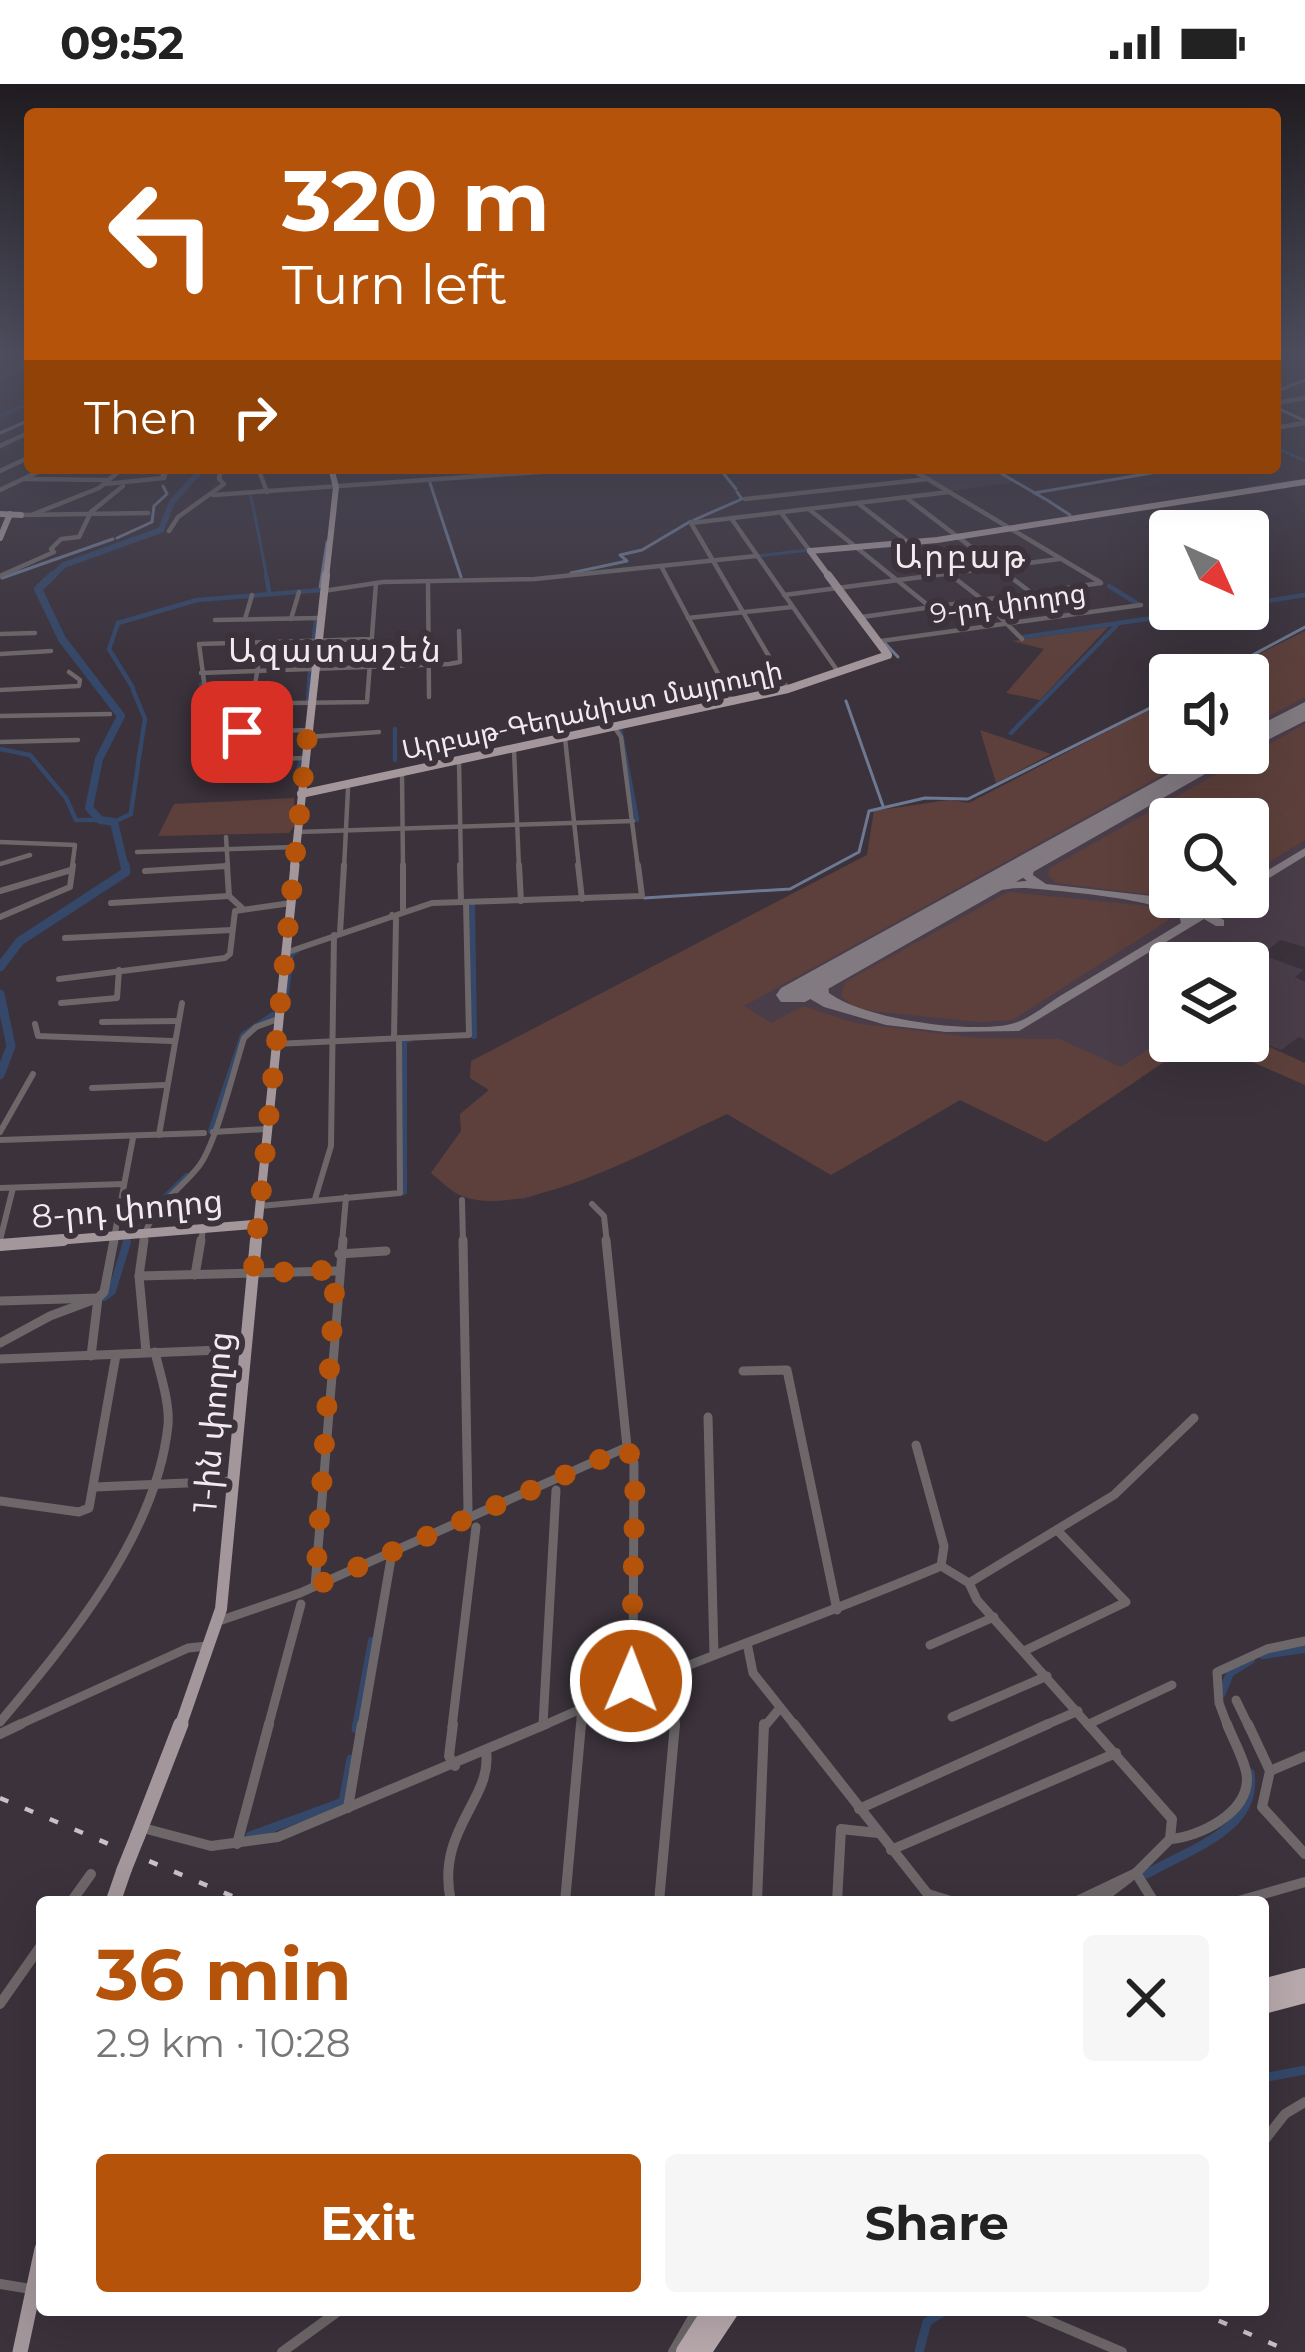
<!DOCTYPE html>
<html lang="en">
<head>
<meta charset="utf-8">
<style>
	body { margin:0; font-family:Montserrat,"Noto Sans Armenian",sans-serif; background:#f6f6f6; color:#222; height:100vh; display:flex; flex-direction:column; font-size:45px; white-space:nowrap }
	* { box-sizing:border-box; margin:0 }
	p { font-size:39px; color:#767676 }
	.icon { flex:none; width:66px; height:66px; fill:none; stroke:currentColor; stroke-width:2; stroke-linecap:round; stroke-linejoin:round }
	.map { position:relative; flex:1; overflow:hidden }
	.panel { position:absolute; left:36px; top:1812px; width:1233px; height:420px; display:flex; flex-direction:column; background:#fff; border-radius:12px; box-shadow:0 12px 48px #0002 }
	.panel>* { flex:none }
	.banner { position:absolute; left:24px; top:24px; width:1257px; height:366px; border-radius:12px; box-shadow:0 12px 48px #0002; background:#b45309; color:#fff; overflow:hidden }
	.needle { width:78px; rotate:135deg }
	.tools { position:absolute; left:1149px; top:426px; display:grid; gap:24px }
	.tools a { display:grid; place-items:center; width:120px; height:120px; border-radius:12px; background:#fff; box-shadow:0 12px 48px #0002; font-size:60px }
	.pin { position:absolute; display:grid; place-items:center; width:102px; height:102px; color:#fff; margin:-51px; border-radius:24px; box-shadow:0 6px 18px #0006 }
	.me { position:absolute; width:132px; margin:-66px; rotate:1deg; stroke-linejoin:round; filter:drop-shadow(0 0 9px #0008) }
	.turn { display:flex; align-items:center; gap:42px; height:252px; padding:0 60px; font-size:54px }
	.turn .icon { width:156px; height:156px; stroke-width:2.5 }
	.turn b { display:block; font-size:84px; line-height:102px }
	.then { display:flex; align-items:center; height:114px; padding:0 60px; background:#0003; gap:24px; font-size:45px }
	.round { display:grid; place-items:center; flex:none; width:126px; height:126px; border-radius:12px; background:#f6f6f6 }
	.overview { display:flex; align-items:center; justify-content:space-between; height:204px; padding:0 60px }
	h1 { font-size:72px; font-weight:700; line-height:90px; color:#b45309 }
	.cta { display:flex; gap:24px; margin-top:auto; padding:24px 60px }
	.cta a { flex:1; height:138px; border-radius:12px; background:#b45309; color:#fff; font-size:48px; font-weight:700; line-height:138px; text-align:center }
	.cta a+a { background:#f6f6f6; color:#222 }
	.status { display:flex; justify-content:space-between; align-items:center; height:84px; padding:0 60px; background:#fff; direction:ltr }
	.status svg { height:33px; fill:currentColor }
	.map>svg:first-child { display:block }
	.built { fill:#4a3d4a; fill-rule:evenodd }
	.green { fill:#5d403b }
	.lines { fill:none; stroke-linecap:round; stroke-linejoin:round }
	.stream { stroke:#6d7992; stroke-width:3 }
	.canal-far4 { stroke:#354869; stroke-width:3 }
	.canal-far3 { stroke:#354869; stroke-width:4.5 }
	.canal-far2 { stroke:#354869; stroke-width:6 }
	.canal-far1 { stroke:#354869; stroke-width:8 }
	.canal { stroke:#354869; stroke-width:9 }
	.river-far2 { stroke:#354869; stroke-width:6 }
	.river-far1 { stroke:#354869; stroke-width:8 }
	.river { stroke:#354869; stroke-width:9 }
	.taxiway { fill:#827a81; fill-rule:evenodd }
	.runway { fill:#827a81; fill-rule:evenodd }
	.minor-far3 { stroke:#6d6769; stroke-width:4.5 }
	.minor-far2 { stroke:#6d6769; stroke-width:6 }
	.minor-far1 { stroke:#6d6769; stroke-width:9 }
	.minor { stroke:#6d6769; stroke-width:10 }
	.major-far4 { stroke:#a4979b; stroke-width:6 }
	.major-far3 { stroke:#a4979b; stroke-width:8 }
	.major-far2 { stroke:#a4979b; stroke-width:9 }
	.major-far1 { stroke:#a4979b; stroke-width:12 }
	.major { stroke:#a4979b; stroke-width:15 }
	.highway { stroke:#b9aaae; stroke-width:20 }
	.rail { stroke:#c8c1c7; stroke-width:4.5; stroke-dasharray:9 18; stroke-linecap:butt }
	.major-bridge { stroke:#a4979b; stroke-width:15 }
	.route { stroke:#b45309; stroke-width:21; stroke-dasharray:0 37.8 }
	.labels { text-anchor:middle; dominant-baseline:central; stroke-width:12; stroke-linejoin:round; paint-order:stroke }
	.far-street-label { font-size:27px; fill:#f1ebf0; stroke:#3b323b }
	.far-quarter-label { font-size:33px; letter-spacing:3px; fill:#f1ebf0; stroke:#3b323b }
	.street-label { font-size:33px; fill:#f1ebf0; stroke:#3b323b }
</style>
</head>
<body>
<div class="status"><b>09:52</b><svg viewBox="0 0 49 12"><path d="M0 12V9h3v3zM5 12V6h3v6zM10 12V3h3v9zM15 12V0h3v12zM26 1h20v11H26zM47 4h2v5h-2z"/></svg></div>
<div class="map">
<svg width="1305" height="2268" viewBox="0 0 1305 2268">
	<rect width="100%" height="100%" fill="#3b323b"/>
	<!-- built -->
	<g class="built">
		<path d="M913,384H994L1014,398L950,407Z"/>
		<path d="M1305,547V863L1280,856L1262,871L1304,886L1295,893L1305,898V956L1299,953L1281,966L1248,953V879H1170V957H1195L1046,1058L960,1016L831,1091L727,1030L591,1092L524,1115L463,1113L431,1089L461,1047L460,1030L489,1006L470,994L698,859L867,771L874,727L949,716L969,719L1170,615V669H1248V591ZM1170,735H1248V813H1170Z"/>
	</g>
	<!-- green -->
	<g class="green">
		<path d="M1108,543L1040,616L1006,609L1044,565L1012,557Z"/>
		<path d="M1305,547V613L1248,644V591H1217Z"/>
		<path d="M1170,615V669H1202L744,922L771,939L803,922L855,939L978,954L1059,955L1121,983L1170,951V957H1195L1046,1058L960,1016L831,1091L727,1030C667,1057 524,1138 462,1112C451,1108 440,1096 431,1089L461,1047L460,1030L489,1006L470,994L471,977L867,771L874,727L949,716L969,719Z"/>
		<path d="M1305,640V756L1248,791V735H1170V813L1056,799L1048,791L1050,784Z"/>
		<path d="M980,646L1051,670L996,699Z"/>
		<path d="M294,714L295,741L289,749L158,752L174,720Z"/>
		<path d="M1008,808L1148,822L1164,827L1169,836L1012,936L979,938L872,927L856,924L841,912L845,898Z"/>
		<path d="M1248,953L1305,979V1001L1204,957H1248Z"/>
	</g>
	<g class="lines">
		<!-- stream -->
		<g class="stream">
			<path d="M1275,308L1305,296"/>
			<path d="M1275,323L1305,337"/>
			<path d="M0,349L30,336"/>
			<path d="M719,384L736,405"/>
			<path d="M1012,384L997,387L1045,415"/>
			<path d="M162,392L164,384"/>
			<path d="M430,399L461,493"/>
			<path d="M1034,409L1181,384"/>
			<path d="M1047,416L1070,431"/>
			<path d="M694,436L742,415L737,408"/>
			<path d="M117,454L152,438L154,422L167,410L163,402"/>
			<path d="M571,489L627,477L620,471L642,466L691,437"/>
			<path d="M2,494L113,455"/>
			<path d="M320,504L327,458"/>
			<path d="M884,558L898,573"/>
			<path d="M1215,591L1305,543"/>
			<path d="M846,617L883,722"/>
			<path d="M644,814L790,805L859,768L869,727L925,714L968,715L1170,614"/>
		</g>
		<!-- canal-far4 -->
		<g class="canal-far4">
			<path d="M0,295L30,281"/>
			<path d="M0,332L30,319"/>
			<path d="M1275,363L1305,377"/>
			<path d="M1250,404L1296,397"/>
			<path d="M250,410L255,431"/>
			<path d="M255,432L267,494"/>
			<path d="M757,472L808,466"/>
		</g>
		<!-- canal-far3 -->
		<g class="canal-far3">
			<path d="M266,491L269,507"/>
			<path d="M1109,502L1138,520"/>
			<path d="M1248,520L1305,511"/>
			<path d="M314,552L316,535"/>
			<path d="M1024,553L1214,525"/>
			<path d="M310,584L313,557"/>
			<path d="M201,600L203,620"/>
			<path d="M133,604L109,565L118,539L197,516L321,506"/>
			<path d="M133,606L145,635L138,679"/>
			<path d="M308,617L310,587"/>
			<path d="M620,644L637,736"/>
			<path d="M395,645V676"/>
			<path d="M1011,649L1116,542"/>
			<path d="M0,665L30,671L66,714L76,736H100"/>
			<path d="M297,690L301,676"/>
			<path d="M131,728L138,681"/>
			<path d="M114,738L131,730"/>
		</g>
		<!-- canal-far2 -->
		<g class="canal-far2">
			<path d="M472,819L474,952"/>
			<path d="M284,924L291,870L297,866"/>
			<path d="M211,1047L243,951L273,931"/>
			<path d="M404,1108V956L410,955"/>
			<path d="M129,1148L187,1092"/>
		</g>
		<!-- canal-far1 -->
		<g class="canal-far1">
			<path d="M104,1213L112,1207L127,1158"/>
			<path d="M1263,1571L1305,1565"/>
			<path d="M1222,1609L1230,1589L1251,1576"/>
			<path d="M356,1643L372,1557"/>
		</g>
		<!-- canal -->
		<g class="canal">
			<path d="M356,1645L357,1640"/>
			<path d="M250,1752L343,1718L351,1675"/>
			<path d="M1147,1790C1187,1766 1259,1746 1250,1689"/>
			<path d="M1263,1994L1305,1986"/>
			<path d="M919,2268L927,2238L946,2226"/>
		</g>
		<!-- river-far2 -->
		<path class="river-far2" d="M50,494L64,481L161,446L172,418L203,384"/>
		<!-- river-far1 -->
		<path class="river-far1" d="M53,491L38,505L62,555L121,632L99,675L89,724L100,736L114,738L125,784"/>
		<!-- river -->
		<g class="river">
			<path d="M0,883L20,857L126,788L125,781"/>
			<path d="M0,910L11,962L0,991"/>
		</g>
		<!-- taxiway -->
		<g class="taxiway">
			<path d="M1305,764V772L1248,807V798Z"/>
			<path d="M1029,776L1035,780L1033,791L1046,800L1213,819L1224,813H1238L1213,830L1224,836V842H1216L1204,835L1019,947L946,948L886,941L824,923L795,906L801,902L816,909V901L826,886L831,885L837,889L828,901L829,909C864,935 969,950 1011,940C1028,936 1046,921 1060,912C1101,888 1141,863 1181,839L1179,830C1139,813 1070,808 1026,804C1010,803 993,810 979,804L985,800L1027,797L1021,792L1023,780Z"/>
		</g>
		<!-- runway -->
		<g class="runway">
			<path d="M1305,618V637L1248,666V647Z"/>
			<path d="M1207,669H1242L805,918H781L776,911L781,904Z"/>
		</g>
		<!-- minor-far3 -->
		<g class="minor-far3">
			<path d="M1275,319L1305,314"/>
			<path d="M1275,344L1305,339"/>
			<path d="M0,362L30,348"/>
			<path d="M258,384L267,408"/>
			<path d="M909,384L1100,498"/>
			<path d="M0,387L30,373"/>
			<path d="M23,395L106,396"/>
			<path d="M105,400L164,394L167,384"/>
			<path d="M0,406L46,384"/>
			<path d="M213,411L596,384"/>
			<path d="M745,415L928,395"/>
			<path d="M908,415L1029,507"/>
			<path d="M859,420L983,516L1022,555"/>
			<path d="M810,426L929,522"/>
			<path d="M34,430L99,404L123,384"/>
			<path d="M782,430L810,467"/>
			<path d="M21,431L148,429"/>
			<path d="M731,434L839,589"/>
			<path d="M169,447L178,433L224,400L219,395L221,384"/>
			<path d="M661,482L733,618"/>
			<path d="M0,492L54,468L51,465L61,455L79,453L91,428L123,402"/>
			<path d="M428,497L429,613"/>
			<path d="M323,507L383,498L535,495L756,472"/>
			<path d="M784,511L1059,475"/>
			<path d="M862,533L1101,499"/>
			<path d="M688,534L792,523"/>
			<path d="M245,535L252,511"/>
			<path d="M291,535L299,508"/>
			<path d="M215,536L319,534"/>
			<path d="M0,550L35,549"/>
			<path d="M371,555L199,560L207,620L367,618L376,499"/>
			<path d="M881,557L1141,521"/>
			<path d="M0,570L51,567"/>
			<path d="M201,589L449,580L460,578L459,547"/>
			<path d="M788,605L691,439L949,408"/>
			<path d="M0,606L79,602L80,596L69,588"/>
			<path d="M252,619L262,558"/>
			<path d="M0,632L110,630"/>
			<path d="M615,644L621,653L638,784"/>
			<path d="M209,649L308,646"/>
			<path d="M307,653L379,648"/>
			<path d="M565,654L579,784"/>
			<path d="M0,658L78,656"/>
			<path d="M514,666L519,784"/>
			<path d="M212,677L305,674"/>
			<path d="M459,677L461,784"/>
			<path d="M402,690L403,784"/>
			<path d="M298,748L633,737"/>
			<path d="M226,753L228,784"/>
			<path d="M0,758L75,761L72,784"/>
			<path d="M137,768L297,763"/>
			<path d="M0,780L30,771"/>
			<path d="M195,784L227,782"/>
			<path d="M344,784L348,705"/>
		</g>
		<!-- minor-far2 -->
		<g class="minor-far2">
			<path d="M227,781L229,812L242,824"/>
			<path d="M403,781V828"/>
			<path d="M460,781L461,818"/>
			<path d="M519,781L521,817"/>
			<path d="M578,781L582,815"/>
			<path d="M145,787L227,782"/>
			<path d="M0,807L71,786"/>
			<path d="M111,819L229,812"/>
			<path d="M392,831L396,835L394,954"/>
			<path d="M0,833L70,803L73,781"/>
			<path d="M340,849L344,781"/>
			<path d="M65,854L232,846"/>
			<path d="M285,869L432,819L642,812L638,781"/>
			<path d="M59,895L225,874L230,870L235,827L291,819"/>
			<path d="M61,919L117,914L119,886"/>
			<path d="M102,938L178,937"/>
			<path d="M35,940L38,952L172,957"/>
			<path d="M275,960L469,951L466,818"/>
			<path d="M92,1004L165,1001"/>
			<path d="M0,1048L33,990"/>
			<path d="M213,1048L267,1045"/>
			<path d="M159,1051L182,919"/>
			<path d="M0,1056L204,1049"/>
			<path d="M0,1104L124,1100"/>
			<path d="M315,1115L331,1062L334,851"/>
			<path d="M462,1116L463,1159"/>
			<path d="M592,1120L604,1132L607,1159"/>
			<path d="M260,1122L400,1109L399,954"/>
			<path d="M0,1156L13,1104"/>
			<path d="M113,1159L133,1054"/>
			<path d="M143,1159C148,1124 179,1108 199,1082C216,1060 234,985 244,954L256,943L278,935"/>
			<path d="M201,1159L203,1145"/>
			<path d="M342,1159L346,1113"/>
		</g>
		<!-- minor-far1 -->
		<g class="minor-far1">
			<path d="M144,1156L139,1192L146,1268"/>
			<path d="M463,1156L468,1425L464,1436"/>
			<path d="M606,1156L627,1363L634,1379L633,1601"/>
			<path d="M339,1170L386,1167"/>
			<path d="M195,1191L201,1156"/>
			<path d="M139,1192L336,1187"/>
			<path d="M0,1217L97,1214"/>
			<path d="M0,1259L50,1232L98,1214"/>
			<path d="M91,1272L98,1214L104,1208L114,1156"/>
			<path d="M0,1275L245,1265"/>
			<path d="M743,1287L787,1286L837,1526"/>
			<path d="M708,1333L714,1571"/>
			<path d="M916,1361L944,1462L941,1482"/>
			<path d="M95,1403L232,1397"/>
			<path d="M0,1417L79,1428L89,1424L116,1271"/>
			<path d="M941,1482L969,1499"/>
			<path d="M969,1499L977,1516L1090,1643"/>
			<path d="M969,1499L1114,1411L1194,1334"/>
			<path d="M315,1502L343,1156"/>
			<path d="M219,1537L300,1509L627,1363"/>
			<path d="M747,1559L753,1589L796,1643"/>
			<path d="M930,1561L994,1533"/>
			<path d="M1024,1567L1126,1518L1057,1446"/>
			<path d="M1236,1616L1249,1643"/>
			<path d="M581,1624V1643"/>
			<path d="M952,1633L1047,1592"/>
			<path d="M0,1638C68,1557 157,1451 168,1341C170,1319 160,1290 155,1268"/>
			<path d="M543,1640L556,1406"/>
			<path d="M1089,1640L1172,1601"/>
			<path d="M14,1643L188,1564L207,1562"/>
			<path d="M268,1643L301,1520"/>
			<path d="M362,1643L392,1469"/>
			<path d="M452,1643L476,1443"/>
			<path d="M540,1643C671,1584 808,1538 941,1482"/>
			<path d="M675,1643V1585"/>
			<path d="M764,1643L780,1624"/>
			<path d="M1041,1643L1078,1627"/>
			<path d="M1228,1643L1219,1619L1217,1588L1267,1565L1305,1557"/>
		</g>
		<!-- minor -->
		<g class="minor">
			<path d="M453,1640L449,1672L455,1682"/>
			<path d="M794,1640L934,1818"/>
			<path d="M1088,1640L1172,1735L1170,1755L1136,1789L1154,1818"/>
			<path d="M1248,1640L1270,1687L1262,1723L1305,1770"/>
			<path d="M0,1650L21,1640"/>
			<path d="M1270,1687L1305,1672"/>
			<path d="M348,1724L362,1640"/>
			<path d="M859,1725L1048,1640"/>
			<path d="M143,1744L211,1762L278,1753L546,1640"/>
			<path d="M1170,1755C1198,1753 1248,1730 1247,1694C1246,1678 1233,1656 1227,1640"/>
			<path d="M237,1760L269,1640"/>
			<path d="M891,1766L1116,1669"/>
			<path d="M928,1810L954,1818"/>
			<path d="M71,1818L91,1790"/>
			<path d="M451,1818C435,1745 493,1716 486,1667"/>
			<path d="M565,1818L581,1640"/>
			<path d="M659,1818L675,1640"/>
			<path d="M757,1818L764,1640"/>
			<path d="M837,1818L841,1745L878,1749"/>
			<path d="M1075,1818L1136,1789"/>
			<path d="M1097,1818L1130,1793"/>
			<path d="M1235,1818L1305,1798"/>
			<path d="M0,1920L42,1860"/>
			<path d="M1263,2058L1285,2030L1305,2018"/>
			<path d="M0,2200L31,2205"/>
			<path d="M1024,2226L1122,2268"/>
			<path d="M282,2268L340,2226"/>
			<path d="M673,2268L697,2226"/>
		</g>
		<!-- major-far4 -->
		<g class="major-far4">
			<path d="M0,430L21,431"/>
			<path d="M0,454L10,430"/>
			<path d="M810,467L937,456L1305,398"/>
			<path d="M810,467L830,494"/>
			<path d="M326,494L336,403L331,384"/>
		</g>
		<!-- major-far3 -->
		<g class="major-far3">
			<path d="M301,710L788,605L888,571L828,491"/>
			<path d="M294,784L326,491"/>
		</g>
		<!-- major-far2 -->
		<g class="major-far2">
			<path d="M26,1159L258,1140"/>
			<path d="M256,1159L295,781"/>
		</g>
		<!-- major-far1 -->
		<g class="major-far1">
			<path d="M0,1161L63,1156"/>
			<path d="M180,1643L221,1525L256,1156"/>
		</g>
		<!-- major -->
		<g class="major">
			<path d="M138,1751L181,1640"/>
			<path d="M113,1818L124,1786"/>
			<path d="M20,2268L42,2165"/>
		</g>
		<!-- highway -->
		<g class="highway">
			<path d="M1263,1905L1305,1894"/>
			<path d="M1263,1920L1305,1909"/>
			<path d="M686,2268L713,2226"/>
			<path d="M701,2268L729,2226"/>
		</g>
		<!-- rail -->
		<g class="rail">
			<path d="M0,1714L246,1818"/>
			<path d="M1194,2226L1291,2268"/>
		</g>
		<!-- major-bridge -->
		<path class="major-bridge" d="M124,1786L138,1751"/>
	</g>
	<!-- sky -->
	<linearGradient id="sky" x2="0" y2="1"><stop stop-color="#201c20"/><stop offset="0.46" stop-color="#4f4f60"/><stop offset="1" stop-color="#4f4f60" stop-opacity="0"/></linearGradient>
	<rect width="1305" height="585" fill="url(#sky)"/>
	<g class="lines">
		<!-- route -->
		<path class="route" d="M242,648L308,646L253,1189L336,1186L315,1502L628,1363L635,1396L631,1597"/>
	</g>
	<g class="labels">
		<!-- far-street labels -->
		<g class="far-street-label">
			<text transform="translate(1008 519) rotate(-8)">9-րդ փողոց</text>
			<text transform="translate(592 626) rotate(-12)">Արբաթ-Գեղանիստ մայրուղի</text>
		</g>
		<!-- far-quarter labels -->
		<g class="far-quarter-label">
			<text x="961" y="472">Արբաթ</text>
			<text x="336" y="566">Ազատաշեն</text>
		</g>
		<!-- street labels -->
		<g class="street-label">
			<text transform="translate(127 1124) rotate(-5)">8-րդ փողոց</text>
			<text transform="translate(212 1338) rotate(-85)">1-ին փողոց</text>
		</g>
	</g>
</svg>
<div class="tools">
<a><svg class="needle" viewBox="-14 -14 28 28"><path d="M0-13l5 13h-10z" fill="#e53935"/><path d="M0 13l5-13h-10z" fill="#767676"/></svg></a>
<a><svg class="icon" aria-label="sound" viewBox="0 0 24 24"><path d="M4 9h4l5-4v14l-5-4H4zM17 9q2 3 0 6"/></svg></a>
<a><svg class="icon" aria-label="search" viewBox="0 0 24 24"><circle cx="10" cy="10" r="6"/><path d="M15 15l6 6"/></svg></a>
<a><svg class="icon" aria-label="layers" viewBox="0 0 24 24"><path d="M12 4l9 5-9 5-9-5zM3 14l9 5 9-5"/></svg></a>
</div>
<div class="pin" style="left:242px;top:648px;background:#d93025"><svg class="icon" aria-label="arrive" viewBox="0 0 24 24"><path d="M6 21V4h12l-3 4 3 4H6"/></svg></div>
<svg class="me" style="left:631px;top:1597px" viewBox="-20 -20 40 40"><circle r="17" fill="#b45309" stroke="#fff" stroke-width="3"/><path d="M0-11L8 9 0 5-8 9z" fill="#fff"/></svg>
<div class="banner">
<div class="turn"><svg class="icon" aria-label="left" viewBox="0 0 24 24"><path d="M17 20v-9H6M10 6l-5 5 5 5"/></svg><div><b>320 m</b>Turn left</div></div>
<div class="then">Then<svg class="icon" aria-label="right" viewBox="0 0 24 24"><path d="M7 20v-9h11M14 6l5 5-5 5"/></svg></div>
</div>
<section class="panel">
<div class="overview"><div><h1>36 min</h1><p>2.9 km · 10:28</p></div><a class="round"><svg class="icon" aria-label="close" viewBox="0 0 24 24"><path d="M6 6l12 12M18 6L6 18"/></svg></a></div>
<div class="cta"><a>Exit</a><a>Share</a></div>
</section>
</div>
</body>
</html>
